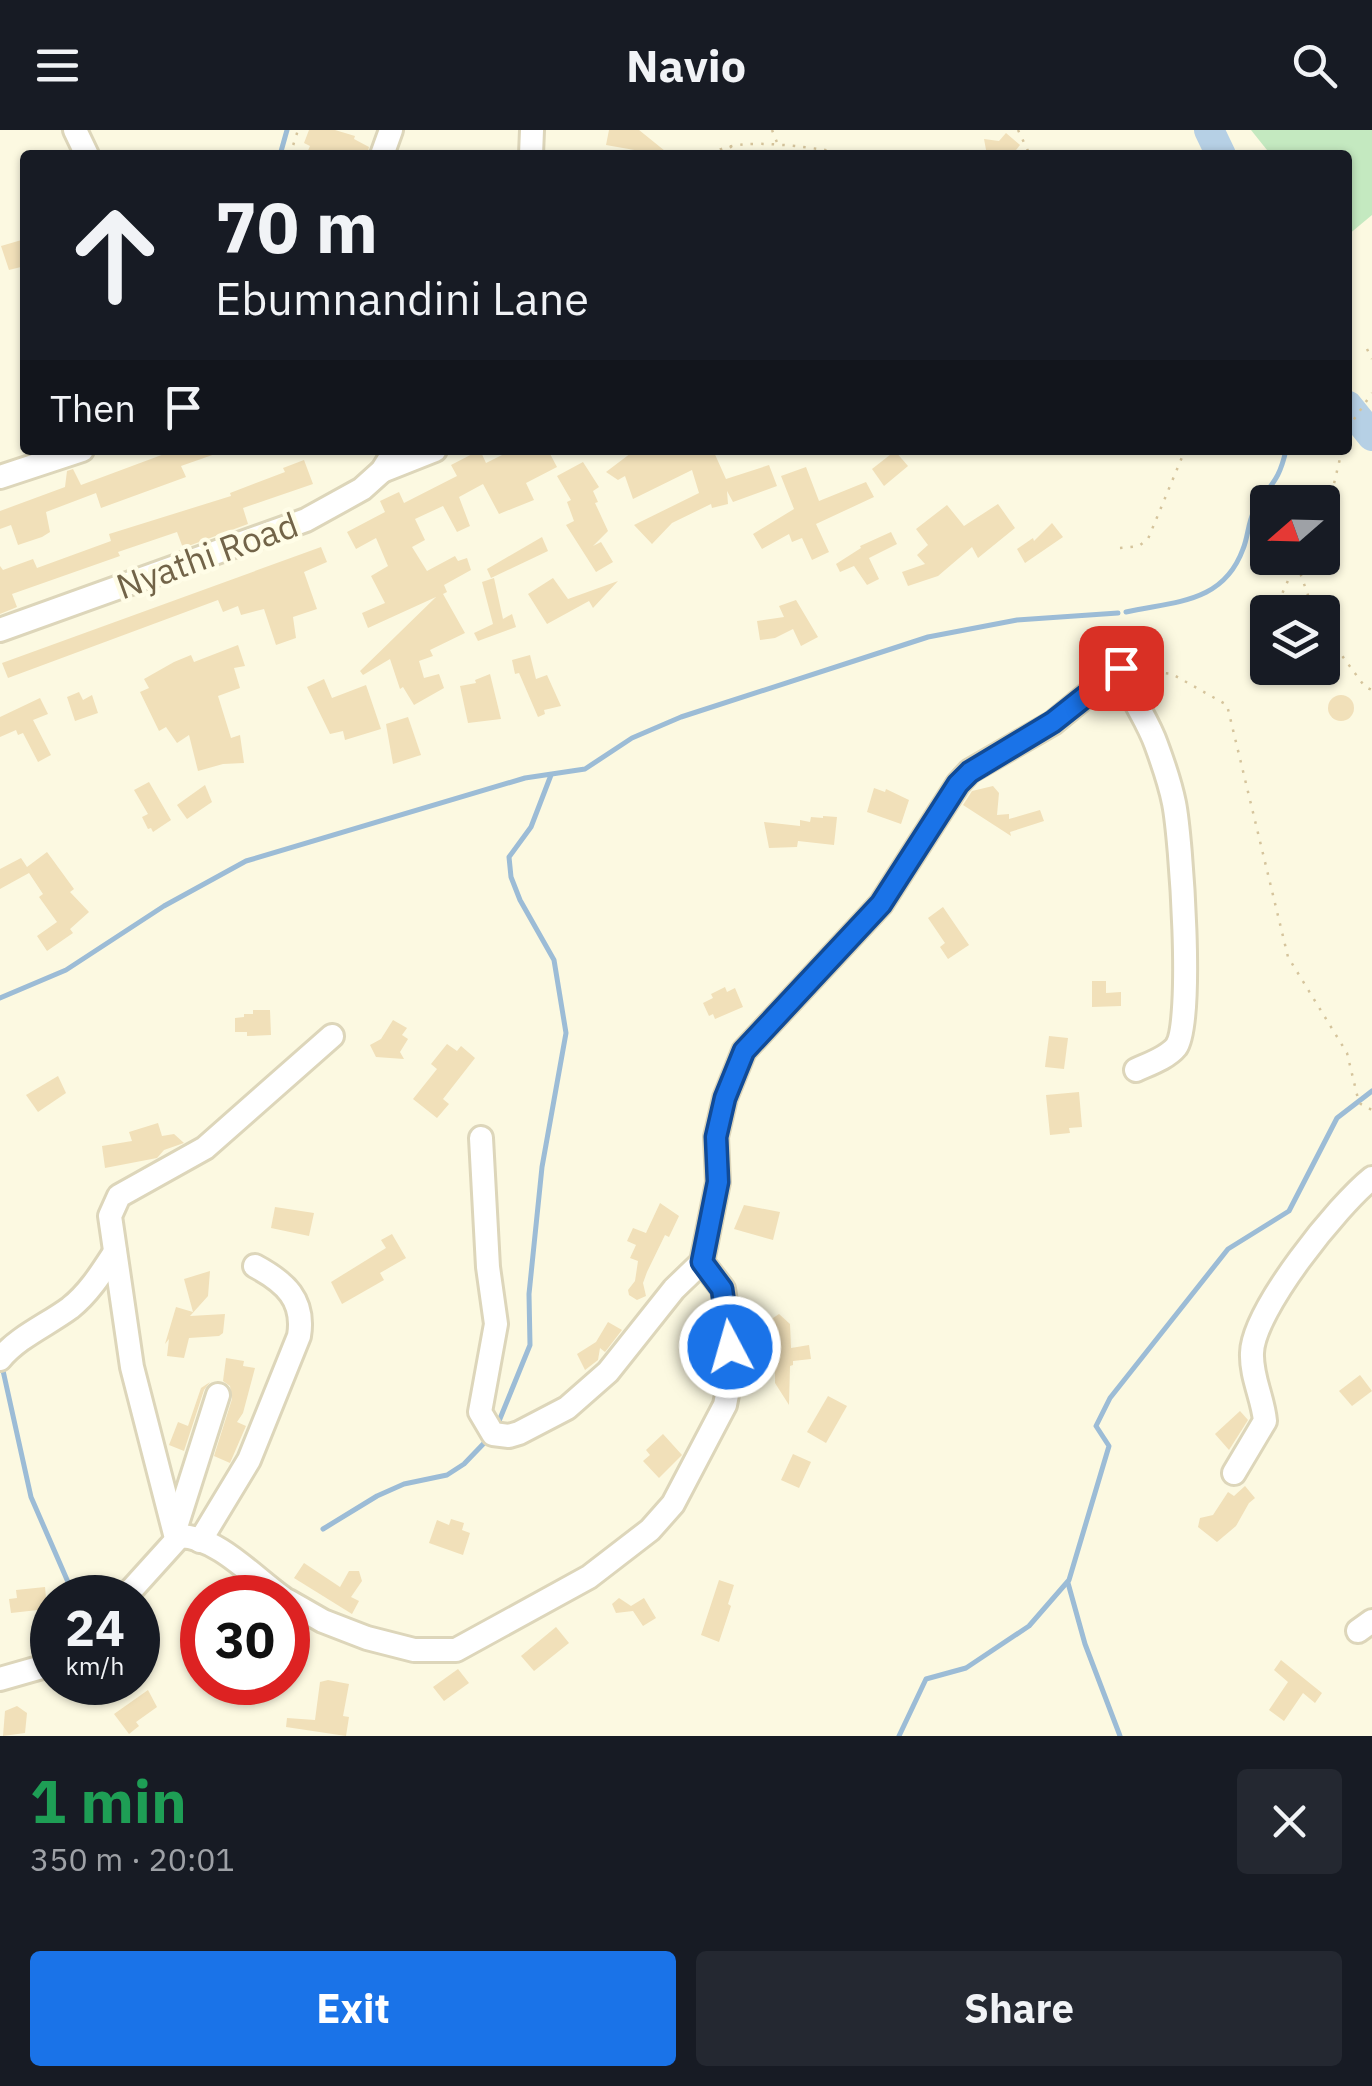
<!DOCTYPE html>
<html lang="en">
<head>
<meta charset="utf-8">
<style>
	body { margin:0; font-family:"IBM Plex Sans",sans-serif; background:#242831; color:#f1f3f6; height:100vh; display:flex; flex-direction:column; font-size:38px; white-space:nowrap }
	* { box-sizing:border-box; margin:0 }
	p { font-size:32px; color:#9ea1a6 }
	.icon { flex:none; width:55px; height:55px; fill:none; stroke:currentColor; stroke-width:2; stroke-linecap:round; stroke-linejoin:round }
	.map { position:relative; height:1606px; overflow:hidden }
	.drawer { display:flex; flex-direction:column; background:#171b24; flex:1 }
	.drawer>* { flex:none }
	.guide { position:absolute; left:20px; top:20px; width:1332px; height:305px; border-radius:10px; box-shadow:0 2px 8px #0004; background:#171b24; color:#f1f3f6; overflow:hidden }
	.needle { width:65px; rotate:250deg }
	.controls { position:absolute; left:1250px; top:355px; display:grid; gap:20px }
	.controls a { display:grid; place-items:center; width:90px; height:90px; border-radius:10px; background:#171b24; box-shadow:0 2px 8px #0004; font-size:50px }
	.speed { position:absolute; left:30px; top:1445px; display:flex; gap:20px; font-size:50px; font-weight:700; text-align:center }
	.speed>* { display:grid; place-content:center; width:130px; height:130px; border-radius:50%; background:#171b24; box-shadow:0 2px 8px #0004; line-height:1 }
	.speed small { font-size:25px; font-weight:400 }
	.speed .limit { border:15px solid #d22; background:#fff; color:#111 }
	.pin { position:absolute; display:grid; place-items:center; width:85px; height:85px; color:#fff; margin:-42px; border-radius:20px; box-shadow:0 5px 15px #0006 }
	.me { position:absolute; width:110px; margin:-55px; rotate:354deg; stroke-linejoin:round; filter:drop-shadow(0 0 8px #0008) }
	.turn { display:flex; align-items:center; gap:35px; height:210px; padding:0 30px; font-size:45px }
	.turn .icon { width:130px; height:130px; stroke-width:2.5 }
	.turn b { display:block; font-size:70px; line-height:85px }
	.then { display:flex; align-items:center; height:95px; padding:0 30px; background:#0003; gap:20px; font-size:38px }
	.round { display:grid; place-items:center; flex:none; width:105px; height:105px; border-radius:10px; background:#242831 }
	.headline { display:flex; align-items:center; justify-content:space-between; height:170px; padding:0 30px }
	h1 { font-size:60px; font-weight:700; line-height:75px; color:#1e9e55 }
	.cta { display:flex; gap:20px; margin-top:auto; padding:20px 30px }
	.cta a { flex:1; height:115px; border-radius:10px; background:#1a73e8; color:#fff; font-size:40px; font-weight:700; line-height:115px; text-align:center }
	.cta a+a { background:#242831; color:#f1f3f6 }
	header { display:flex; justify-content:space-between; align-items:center; height:130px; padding:0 30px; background:#171b24; font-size:45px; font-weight:700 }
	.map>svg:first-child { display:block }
	.green { fill:#c4e9c0 }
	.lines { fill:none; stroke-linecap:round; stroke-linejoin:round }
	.stream { stroke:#9cbcd6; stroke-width:5 }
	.river { stroke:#b6d0e5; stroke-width:30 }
	.building { fill:#f1e0b9 }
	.minor-casing { stroke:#ddd6ba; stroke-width:28 }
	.path { stroke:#d5c49c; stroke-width:2.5; stroke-dasharray:2.5 8; stroke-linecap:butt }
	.minor { stroke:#fff; stroke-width:22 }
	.route-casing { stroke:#114b97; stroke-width:25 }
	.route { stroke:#1a73e8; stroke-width:18 }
	.labels { text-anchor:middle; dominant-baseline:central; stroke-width:9; stroke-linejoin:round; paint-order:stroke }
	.street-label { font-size:35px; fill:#726448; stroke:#fffde7 }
</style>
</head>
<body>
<header><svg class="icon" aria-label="menu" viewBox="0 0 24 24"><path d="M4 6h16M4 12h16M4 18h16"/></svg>Navio<svg class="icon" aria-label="search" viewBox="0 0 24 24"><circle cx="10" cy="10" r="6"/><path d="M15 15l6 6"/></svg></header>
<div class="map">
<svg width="1372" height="1606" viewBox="0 0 1372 1606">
	<rect width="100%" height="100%" fill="#fcf9e1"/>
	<!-- green -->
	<path class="green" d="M1251,0H1372V85L1348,105V25H1271Z"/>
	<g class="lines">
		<!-- stream -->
		<g class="stream">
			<path d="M280,25L287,0"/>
			<path d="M1126,482C1174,471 1223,474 1243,419C1248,407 1248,393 1254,381C1268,354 1278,356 1286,320"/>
			<path d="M0,868L66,840L164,776L246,731L525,648L585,639L632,608L681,587L928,507L1017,490L1118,483"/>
			<path d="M2,1236L31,1367L68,1452"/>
			<path d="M497,1296L530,1215L529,1164L542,1037L566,903L554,830L520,770L511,747L509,727L531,697L551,645"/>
			<path d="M323,1399L377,1366L404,1354L447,1345L464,1334L488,1309"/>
			<path d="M1068,1453L1085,1514L1120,1606"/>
			<path d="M899,1606L926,1549L966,1538L1029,1496L1069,1450L1109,1316L1096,1296L1110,1268L1228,1119L1289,1081L1337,988L1372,961"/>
		</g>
		<!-- river -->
		<g class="river">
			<path d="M1209,0L1221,25"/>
			<path d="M1348,276L1372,306"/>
		</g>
	</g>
	<!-- building -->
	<g class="building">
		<path d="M309,0H335L355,6L354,9L369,17L367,25H306L310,16L304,13Z"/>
		<path d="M609,0H639L670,25H637L640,21L606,15Z"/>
		<path d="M1006,3L1020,15L1012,25H987L984,9L999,11Z"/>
		<path d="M25,109V136L9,140L1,116Z"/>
		<path d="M175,320L221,322L181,336L186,347L101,378L96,363L46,382L50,402L42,407L18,415L11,395L0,399V381L65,357L67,341L73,339L81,355Z"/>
		<path d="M480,320L486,333L512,320H548L557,337L526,353L534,370L499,384L483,354L459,367L470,396L457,402L443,376L415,389L425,410L412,417L427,441L455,426L458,431L467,428L471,440L444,455L447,462L443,464L465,503L430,520L433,526L419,531L424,548L439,544L444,558L414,575L403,557L400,559L390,529L363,545L360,541L436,467L368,498L362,483L385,473L371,446L388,436L376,408L356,419L347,402L385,382L380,371L399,362L404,373L457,346L451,335Z"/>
		<path d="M635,320H713L726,349L769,335L777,356L733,372L727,361L728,374L712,378L711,374L672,393L652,414L634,395L699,363L692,340L633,369L625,346L618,350L606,342Z"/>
		<path d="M895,321L908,336L884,356L872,339Z"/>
		<path d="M304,330L313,354L243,378L248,394L183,418L177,402L118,422L120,426L12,464L17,477L0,484V436L3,440L33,429L37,438L111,411L109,404L231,366L230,363L285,342L283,338Z"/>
		<path d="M583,332L599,357L593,361L598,372L595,373L608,401L593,416L601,412L613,432L596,442L566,395L574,391L567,372L571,370L557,346Z"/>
		<path d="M806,337L819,371L866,352L874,367L816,394L829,422L812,430L802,408L792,412L789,404L762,419L753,404L794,379L781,346Z"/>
		<path d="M998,374L1015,398L978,428L972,417L938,446L908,456L902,442L925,434L917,425L928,415L916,399L947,375L964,396Z"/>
		<path d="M1052,393L1063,407L1025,433L1017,419L1033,408L1034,411Z"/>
		<path d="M891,402L897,414L869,428L879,449L867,455L854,436L840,442L836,434L861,418L860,416Z"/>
		<path d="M542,407L548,421L491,448L487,439Z"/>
		<path d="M321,417L327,432L304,442L317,479L293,487L296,508L276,515L264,479L241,485L238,476L223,482L218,470L8,548L2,533Z"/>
		<path d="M494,448L503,489L512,484L516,497L478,511L474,503L493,494L482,452Z"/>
		<path d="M553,448L568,469L618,451L593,478L589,471L547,494L528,464Z"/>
		<path d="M796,470L818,507L801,516L793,499L775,508L760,510L757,491L784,487L779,476Z"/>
		<path d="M238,515L245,536L234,538L240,558L218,566L231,608L240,605L244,633L223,634L198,641L189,605L177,613L166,597L159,601L140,562L149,558L144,549L174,532L191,525L194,532Z"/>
		<path d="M530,525L536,549L547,545L561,576L544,580L545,584L538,587L519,543L515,544L512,530Z"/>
		<path d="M490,544L501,589L468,593L460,556L476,553L475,550Z"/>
		<path d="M324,549L332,568L366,555L381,599L345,610L343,601L330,604L307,557Z"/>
		<path d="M79,562L83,570L92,565L98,583L75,591L67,567Z"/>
		<circle cx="1341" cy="578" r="13"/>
		<path d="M40,568L48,584L33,590L51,625L38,632L23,603L18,605L16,600L0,607V587Z"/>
		<path d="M408,587L421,625L393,634L386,594Z"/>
		<path d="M149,652L171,690L153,702L151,698L148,699L142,687L148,684L134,660Z"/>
		<path d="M205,655L212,672L187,689L177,675Z"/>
		<path d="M993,656L999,663L997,685L1009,684V689L1040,680L1044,691L1010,702L1011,706L963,675L972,661Z"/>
		<path d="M874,658L885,662L886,659L909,670L901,694L867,682Z"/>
		<path d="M823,686L837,687L834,715L798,711L797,717L769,718L764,692L800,696V690L810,692L811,687L823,688Z"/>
		<path d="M47,722L74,759L70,762L89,782L70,799L73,803L47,821L37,806L57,792L39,767L43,764L29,743L0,759V739L21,728L27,737Z"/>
		<path d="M943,777L969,815L948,829L940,817L945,813L928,788Z"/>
		<path d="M1092,851H1106V863L1121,862V876L1092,877Z"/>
		<path d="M725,857L727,862L735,858L743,877L715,889L713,884L709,886L703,873L713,868L711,864Z"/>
		<path d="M253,880H270L271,905L247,906V902H235V888L244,887V884H253Z"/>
		<path d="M393,890L407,898L402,905L408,909L400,922L404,929L376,927L370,915L381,909Z"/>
		<path d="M1049,906L1068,908L1064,939L1045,937Z"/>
		<path d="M447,914L457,921L461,916L475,928L443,969L449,974L437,988L413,969L437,939L431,934Z"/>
		<path d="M58,946L66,963L38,982L26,965Z"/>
		<path d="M1079,962L1082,997L1069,998L1070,1003L1050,1005L1046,965Z"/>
		<path d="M158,993L162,1006L174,1004L184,1013L164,1020L157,1028L105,1038L102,1016L132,1011L129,1002Z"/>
		<path d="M660,1073L679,1086L669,1107L665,1105L647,1142L643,1153L646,1166L637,1170L629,1165L628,1160L635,1151L638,1131L630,1128L636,1115L627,1111L633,1098L646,1103Z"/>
		<path d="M744,1075L780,1082L773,1110L734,1099Z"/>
		<path d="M275,1077L314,1083L309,1106L271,1098Z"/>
		<path d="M392,1104L406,1128L380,1143L384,1150L342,1174L331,1152L386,1118L381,1110Z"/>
		<path d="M210,1141L208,1166L190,1186L225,1184L223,1203L219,1206L189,1208L184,1228L167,1226L169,1209L165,1214L176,1177L193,1182L184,1149Z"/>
		<path d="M779,1184L790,1194L791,1218L809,1215L811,1229L793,1231V1235L790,1236L789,1275L775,1253V1234L763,1235L759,1211L772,1210L767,1192Z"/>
		<path d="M608,1192L622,1200L605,1222L600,1218L598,1230L585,1240L577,1224L596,1212Z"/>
		<path d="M226,1228L244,1231L243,1236L255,1238L243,1283L237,1292L246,1296L230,1333L214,1326L232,1269L230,1256L223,1251Z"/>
		<path d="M1360,1245L1372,1261L1352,1276L1339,1261Z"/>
		<path d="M210,1252L204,1260L184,1321L169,1315L178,1292L188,1296L201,1258Z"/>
		<path d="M828,1266L847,1276L826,1313L807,1302Z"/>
		<path d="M1240,1281L1248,1290L1229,1320L1215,1304Z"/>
		<path d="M663,1304L682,1325L659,1348L643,1331L650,1325L646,1320Z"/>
		<path d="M793,1324L811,1332L799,1358L781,1350Z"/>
		<path d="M1245,1356L1255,1368L1249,1373L1236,1396L1217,1412L1198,1397L1200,1388L1213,1385L1228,1362L1234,1366Z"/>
		<path d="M451,1389L464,1393L462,1400L470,1403L463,1425L429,1413L437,1390L449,1395Z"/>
		<path d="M304,1433L340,1457L349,1441H359L362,1451L351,1467L359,1471L352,1484L294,1448Z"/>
		<path d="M719,1450L734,1455L728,1474L731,1476L719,1512L701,1505Z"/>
		<path d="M45,1457L47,1479L11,1483L9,1469L17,1468L16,1460Z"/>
		<path d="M619,1468L631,1476L644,1468L656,1488L643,1496L633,1481L616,1483L612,1474Z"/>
		<path d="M556,1497L569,1513L534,1541L521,1526Z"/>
		<path d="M1281,1530L1322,1563L1315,1573L1303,1563L1284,1591L1269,1580L1288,1552L1274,1540Z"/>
		<path d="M458,1539L469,1553L444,1571L433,1557Z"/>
		<path d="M328,1550L349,1554L343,1586L349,1587L346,1606L286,1597L287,1588L315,1590L320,1552Z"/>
		<path d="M148,1560L157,1577L136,1592L139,1596L129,1604L114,1584Z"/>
		<path d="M17,1576L27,1583L25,1603L3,1606L5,1581Z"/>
	</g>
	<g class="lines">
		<defs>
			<g id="minor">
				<path d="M75,0L87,25"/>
				<path d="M382,25L391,0"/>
				<path d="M531,25L532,0"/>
				<path d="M382,341L435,320"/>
				<path d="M0,347L82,320"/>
				<path d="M0,500L306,390L362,359L382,341L395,320"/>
				<path d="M481,1008L488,1137L496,1194L480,1282L493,1304L509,1306L519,1303L567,1278L608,1242L674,1159L702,1132"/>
				<path d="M0,1229C18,1207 47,1195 70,1178C89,1163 102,1142 115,1122"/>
				<path d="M1234,1343L1265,1291C1263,1268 1251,1247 1252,1223C1253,1180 1338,1075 1372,1048"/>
				<path d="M175,1400L218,1265"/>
				<path d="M176,1408L132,1237L110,1086L119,1066L205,1018L332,906"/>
				<path d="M200,1411L249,1330L299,1206C305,1170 285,1152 255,1136"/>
				<path d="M124,1468L180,1406C218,1407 253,1447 283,1468"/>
				<path d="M288,1471L323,1491L367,1508L414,1520H456L589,1447L650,1400L673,1374L725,1275L731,1244L728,1190L723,1159L702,1132L718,1052L716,1007L725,968L744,921L881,774L958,654L970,641L1053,593L1121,537C1128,565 1147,588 1156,614C1163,633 1170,653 1174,673C1181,708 1194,893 1176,917C1167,928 1149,934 1136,940"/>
				<path d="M1358,1501L1372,1491"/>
				<path d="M0,1549L42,1537L52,1530"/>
			</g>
		</defs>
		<!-- minor casing -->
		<use href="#minor" class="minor-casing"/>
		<!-- path -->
		<g class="path">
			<path d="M772,0L778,15"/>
			<path d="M1018,0L1030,25"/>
			<path d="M730,16L738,25"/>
			<path d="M290,25L298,0"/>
			<path d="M711,25C736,2 826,21 860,25"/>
			<path d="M1367,219L1372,229"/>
			<path d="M1348,298L1372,263"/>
			<path d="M1322,382L1332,362L1342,320"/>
			<path d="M1120,418L1139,416L1148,409L1185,320"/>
			<path d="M1297,434L1309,468L1319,482"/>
			<path d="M1274,482L1298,428"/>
			<path d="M1322,490L1327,505L1365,557L1372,560"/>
			<path d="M1255,526L1268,497"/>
			<path d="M1145,541L1172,544L1227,575L1288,827L1347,923L1359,973L1372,980"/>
		</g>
		<!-- minor -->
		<use href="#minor" class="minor"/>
	</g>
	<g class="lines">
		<defs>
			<path id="route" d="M730,1217L722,1159L702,1132L718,1052L716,1007L725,968L744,921L881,774L958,654L970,642L1053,592L1121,538"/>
		</defs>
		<!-- route casing -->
		<use href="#route" class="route-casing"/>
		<!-- route -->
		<use href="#route" class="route"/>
	</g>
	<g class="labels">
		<!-- street labels -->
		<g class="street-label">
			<text transform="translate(207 425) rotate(-20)">Nyathi Road</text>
		</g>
	</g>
</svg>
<div class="controls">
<a><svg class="needle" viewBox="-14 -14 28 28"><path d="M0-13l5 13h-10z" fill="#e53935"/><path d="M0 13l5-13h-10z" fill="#9ea1a6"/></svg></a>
<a><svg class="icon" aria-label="layers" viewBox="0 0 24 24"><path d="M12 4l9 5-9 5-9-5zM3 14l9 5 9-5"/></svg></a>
</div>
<div class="speed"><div>24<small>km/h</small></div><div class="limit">30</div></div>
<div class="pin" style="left:1121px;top:538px;background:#d93025"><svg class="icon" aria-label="arrive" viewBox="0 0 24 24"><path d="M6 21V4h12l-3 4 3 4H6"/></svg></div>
<svg class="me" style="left:730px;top:1217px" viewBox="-20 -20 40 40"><circle r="17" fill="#1a73e8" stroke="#fff" stroke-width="3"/><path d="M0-11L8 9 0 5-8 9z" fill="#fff"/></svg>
<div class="guide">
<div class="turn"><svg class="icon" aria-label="ahead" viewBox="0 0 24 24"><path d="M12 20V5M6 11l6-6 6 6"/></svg><div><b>70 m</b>Ebumnandini Lane</div></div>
<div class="then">Then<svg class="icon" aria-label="arrive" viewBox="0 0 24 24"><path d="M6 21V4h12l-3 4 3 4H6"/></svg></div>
</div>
</div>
<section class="drawer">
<div class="headline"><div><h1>1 min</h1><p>350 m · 20:01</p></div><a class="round"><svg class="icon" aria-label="close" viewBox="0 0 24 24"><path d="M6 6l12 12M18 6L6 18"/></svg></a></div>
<div class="cta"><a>Exit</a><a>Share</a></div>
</section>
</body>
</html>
